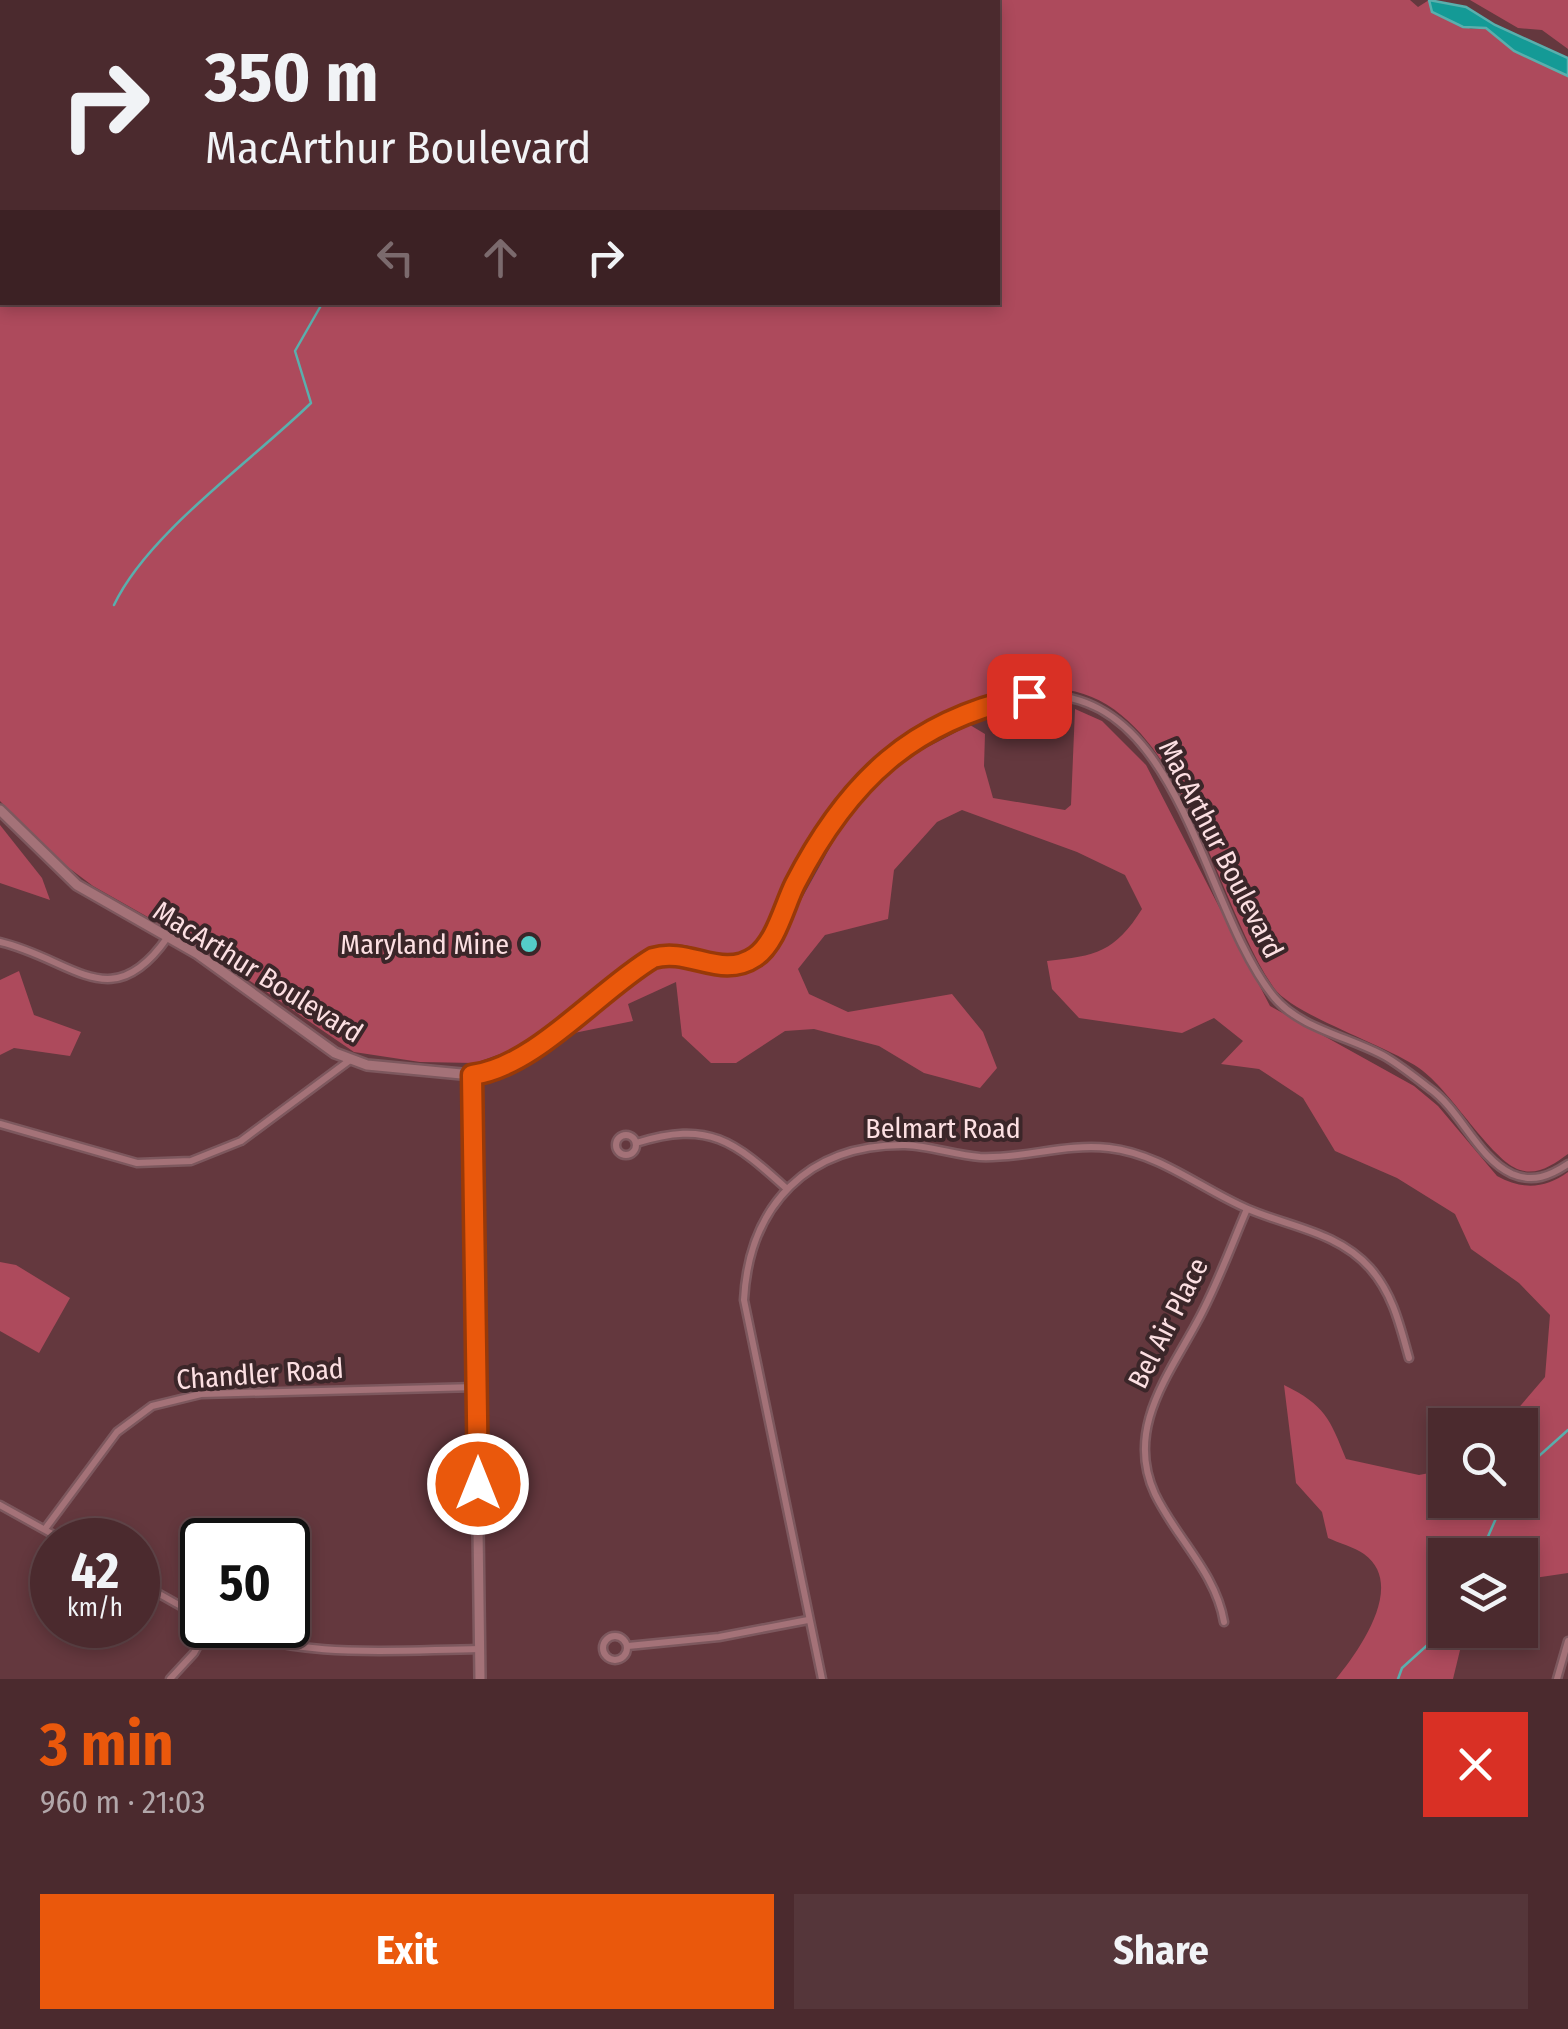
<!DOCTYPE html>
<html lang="en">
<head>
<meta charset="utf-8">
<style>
	body { margin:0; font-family:"Fira Sans Condensed",sans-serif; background:#55363a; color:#f1f3f6; height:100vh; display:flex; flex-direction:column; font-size:38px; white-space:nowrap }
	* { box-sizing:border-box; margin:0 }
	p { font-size:32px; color:#b2a7aa }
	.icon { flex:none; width:55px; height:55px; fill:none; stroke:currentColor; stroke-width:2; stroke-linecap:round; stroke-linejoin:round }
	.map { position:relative; height:1679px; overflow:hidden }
	.drawer { display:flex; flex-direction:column; background:#4b2a2e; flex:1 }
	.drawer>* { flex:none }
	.guide { position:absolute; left:0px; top:0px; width:1000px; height:305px; box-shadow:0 5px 15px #0003,0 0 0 2px #62464a; background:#4b2a2e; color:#f1f3f6; overflow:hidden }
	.buttons { position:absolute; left:1428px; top:1408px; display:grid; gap:20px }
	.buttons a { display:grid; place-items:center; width:110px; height:110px; border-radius:0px; background:#4b2a2e; box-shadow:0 5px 15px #0003,0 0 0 2px #62464a; font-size:50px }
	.speed { position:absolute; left:30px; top:1518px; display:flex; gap:20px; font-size:50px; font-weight:700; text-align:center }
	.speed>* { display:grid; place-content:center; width:130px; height:130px; border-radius:50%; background:#4b2a2e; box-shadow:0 5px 15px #0003,0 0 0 2px #62464a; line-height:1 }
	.speed small { font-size:25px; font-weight:400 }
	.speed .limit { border:5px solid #111; border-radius:15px; background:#fff; color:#111 }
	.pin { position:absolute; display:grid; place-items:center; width:85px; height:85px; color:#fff; margin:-42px; border-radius:20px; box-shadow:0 5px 15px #0006 }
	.me { position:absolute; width:110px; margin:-55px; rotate:0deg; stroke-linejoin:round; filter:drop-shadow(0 0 8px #0008) }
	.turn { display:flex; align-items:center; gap:35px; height:210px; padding:0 40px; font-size:45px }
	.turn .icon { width:130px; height:130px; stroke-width:2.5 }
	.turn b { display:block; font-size:70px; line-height:85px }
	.lanes { display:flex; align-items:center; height:95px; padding:0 40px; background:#0003; justify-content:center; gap:50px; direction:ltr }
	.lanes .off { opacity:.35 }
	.round { display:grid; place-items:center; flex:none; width:105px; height:105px; border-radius:0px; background:#55363a }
	.summary { display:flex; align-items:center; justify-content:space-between; height:170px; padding:0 40px }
	h1 { font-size:60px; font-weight:700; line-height:75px; color:#ea580c }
	.action { display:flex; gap:20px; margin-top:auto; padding:20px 40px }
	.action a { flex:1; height:115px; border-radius:0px; background:#ea580c; color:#fff; font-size:40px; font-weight:700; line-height:115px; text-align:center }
	.action a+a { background:#55363a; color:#f1f3f6 }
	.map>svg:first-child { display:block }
	.forest { fill:#ad4a5c; fill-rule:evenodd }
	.water { fill:#149a96; stroke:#5aafad; stroke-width:2.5 }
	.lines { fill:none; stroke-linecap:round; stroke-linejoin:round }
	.stream { stroke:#5aafad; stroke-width:2.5 }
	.minor-casing { stroke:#7d585e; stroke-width:11 }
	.secondary-casing { stroke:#7d585e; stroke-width:14 }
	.minor { stroke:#a47278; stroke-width:6 }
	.secondary { stroke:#a47278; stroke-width:9 }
	.route-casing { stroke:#983908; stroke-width:25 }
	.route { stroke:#ea580c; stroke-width:18 }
	.poi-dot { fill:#54cdc8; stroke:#3b2629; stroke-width:4 }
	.labels { text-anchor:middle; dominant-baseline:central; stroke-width:8; stroke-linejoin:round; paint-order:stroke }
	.street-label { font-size:28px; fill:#fcdfe2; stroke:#3b2629 }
	.poi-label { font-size:28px; fill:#fcdfe2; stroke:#3b2629; text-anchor:end }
</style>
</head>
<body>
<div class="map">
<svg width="1568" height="1679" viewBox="0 0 1568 1679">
	<rect width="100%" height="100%" fill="#64383e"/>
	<!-- forest -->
	<g class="forest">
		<path d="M0,0H1410L1418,7L1429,0L1449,19L1471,29L1486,28L1514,51L1568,76V1154C1554,1164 1538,1176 1520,1170C1491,1161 1451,1090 1419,1068C1386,1045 1293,1015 1274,988C1209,895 1176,666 1027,690C923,706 843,776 797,868C785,894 773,936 748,952C723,968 707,948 684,945C668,943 655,949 641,956L517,1048L475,1063L420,1062L354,1052L199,946L93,886L53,856L0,801ZM2,2H998V302H2Z"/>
		<path d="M1470,0H1568V49L1542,30L1518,28Z"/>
		<path d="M1075,709L1102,721L1146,765L1270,1006L1414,1086L1438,1106L1497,1176C1522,1190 1545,1189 1568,1172V1573L1520,1580V1555H1445V1630H1459L1461,1646L1453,1679H1336C1358,1652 1407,1585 1364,1554C1354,1547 1339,1543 1328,1538L1322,1512L1296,1483L1284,1385C1325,1405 1330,1419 1346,1459L1419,1475L1445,1470V1500H1520V1425H1504L1545,1377L1550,1315L1519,1283L1471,1249L1455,1214L1397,1178L1335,1151L1303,1098L1259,1069L1221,1064L1243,1041L1214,1018L1182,1033L1079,1018L1052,989L1047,961C1096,956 1115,952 1142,909L1125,875L1077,852L962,810L937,822L894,870L888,919L825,935L798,969L809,994L848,1012L952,994L983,1032L997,1068L980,1088L924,1073L879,1046L814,1029L785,1031L736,1063H711L682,1036L676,982L628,1004L633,1021L574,1033C598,1013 626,979 654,967C697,947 716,1008 771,954L848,815L901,761L970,725L985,734L984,766L993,798L1065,810L1071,805Z"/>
		<path d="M0,825L42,878L50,900L0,883Z"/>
		<path d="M19,971L34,1015L81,1032L70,1056L14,1048L0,1055V980Z"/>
		<path d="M0,1262L16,1265L70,1298L39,1353L0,1331Z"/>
	</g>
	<!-- water -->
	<path class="water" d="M1429,0L1466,7L1495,25L1568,58V76L1514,51L1486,28L1463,27L1432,12Z"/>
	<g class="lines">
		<!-- stream -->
		<g class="stream">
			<path d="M353,2V0"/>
			<path d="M114,605C147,534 253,460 311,403L295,351L323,302"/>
			<path d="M1520,1473L1568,1430"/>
			<path d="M1471,1555L1483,1548L1504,1500"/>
			<path d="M1398,1679L1402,1668L1444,1630L1434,1560L1445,1561"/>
		</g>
		<defs>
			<g id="minor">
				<path d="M0,942C73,959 111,1018 167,938"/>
				<path d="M472,1075C535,1067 599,990 653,958C689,947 720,980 754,958C777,944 786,903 798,880C844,788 927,700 1037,695C1182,689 1201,907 1274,997C1300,1029 1351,1037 1386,1057C1401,1066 1415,1077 1429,1088C1461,1110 1477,1158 1512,1174C1533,1183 1550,1176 1568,1164"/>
				<path d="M0,1124L137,1163L191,1161L241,1141L350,1060"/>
				<circle cx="626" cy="1145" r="10"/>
				<path d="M636,1143C709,1120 734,1141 787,1189"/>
				<path d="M0,1505L63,1540"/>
				<path d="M45,1529L117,1432L152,1406L201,1394L477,1387"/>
				<path d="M138,1582L202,1618"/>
				<path d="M1224,1622C1216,1573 1176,1538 1155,1494C1125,1430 1168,1376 1197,1322C1217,1286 1231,1246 1247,1209"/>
				<path d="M216,1625C301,1660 390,1650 480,1649"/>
				<circle cx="615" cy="1648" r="12"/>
				<path d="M628,1646L719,1637L808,1620"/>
				<path d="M170,1679L194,1653L209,1625"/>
				<path d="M822,1679L744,1300C749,1205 808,1144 905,1145C930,1146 955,1155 980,1157C1024,1159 1065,1143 1109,1148C1161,1154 1201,1189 1248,1209C1290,1227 1338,1232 1370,1268C1393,1294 1400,1326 1409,1358"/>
				<path d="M1557,1679L1568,1641"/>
			</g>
			<path id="secondary" d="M0,810L77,885L198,954L335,1053L367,1065L472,1075L480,1679"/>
		</defs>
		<!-- minor casing -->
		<use href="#minor" class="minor-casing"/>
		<!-- secondary casing -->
		<use href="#secondary" class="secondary-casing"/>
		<!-- minor -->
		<use href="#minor" class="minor"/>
		<!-- secondary -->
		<use href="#secondary" class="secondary"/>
	</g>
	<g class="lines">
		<defs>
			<path id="route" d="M478,1484L472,1075C535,1067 599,990 653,958C689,947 721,980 755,957C776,943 784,906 795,884C848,781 913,719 1029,696"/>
		</defs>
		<!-- route casing -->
		<use href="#route" class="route-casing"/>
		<!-- route -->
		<use href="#route" class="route"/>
	</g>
	<!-- markers -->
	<circle class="poi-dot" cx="529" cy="944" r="10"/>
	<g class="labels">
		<!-- street labels -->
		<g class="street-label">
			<text transform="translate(1221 849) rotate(63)">MacArthur Boulevard</text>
			<text transform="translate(258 972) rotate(32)">MacArthur Boulevard</text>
			<text x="943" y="1128">Belmart Road</text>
			<text transform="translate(1168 1323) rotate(-63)">Bel Air Place</text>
			<text transform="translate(260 1374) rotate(-4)">Chandler Road</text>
		</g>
		<!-- poi labels -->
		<g class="poi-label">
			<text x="509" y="944">Maryland Mine</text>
		</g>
	</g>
</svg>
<div class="buttons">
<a><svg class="icon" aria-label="search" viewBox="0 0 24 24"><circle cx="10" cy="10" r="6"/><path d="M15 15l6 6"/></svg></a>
<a><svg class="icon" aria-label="layers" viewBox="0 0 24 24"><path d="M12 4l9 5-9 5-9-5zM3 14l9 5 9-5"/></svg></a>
</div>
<div class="speed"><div>42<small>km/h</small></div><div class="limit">50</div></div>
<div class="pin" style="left:1029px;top:696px;background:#d93025"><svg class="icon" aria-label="arrive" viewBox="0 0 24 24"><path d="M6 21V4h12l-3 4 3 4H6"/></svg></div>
<svg class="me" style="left:478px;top:1484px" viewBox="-20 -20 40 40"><circle r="17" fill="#ea580c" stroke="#fff" stroke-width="3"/><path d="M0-11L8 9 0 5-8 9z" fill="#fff"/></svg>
<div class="guide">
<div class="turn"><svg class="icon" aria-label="right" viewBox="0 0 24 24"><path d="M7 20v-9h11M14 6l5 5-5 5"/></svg><div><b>350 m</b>MacArthur Boulevard</div></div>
<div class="lanes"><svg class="icon off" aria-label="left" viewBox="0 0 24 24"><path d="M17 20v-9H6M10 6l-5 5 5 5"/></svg><svg class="icon off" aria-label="ahead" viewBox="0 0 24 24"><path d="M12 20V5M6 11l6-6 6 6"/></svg><svg class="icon" aria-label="right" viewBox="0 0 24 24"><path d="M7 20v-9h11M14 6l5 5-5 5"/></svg></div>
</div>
</div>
<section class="drawer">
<div class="summary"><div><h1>3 min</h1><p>960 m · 21:03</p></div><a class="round" style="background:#d93025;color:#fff"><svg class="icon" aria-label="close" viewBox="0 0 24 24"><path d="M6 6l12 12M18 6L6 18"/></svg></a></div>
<div class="action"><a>Exit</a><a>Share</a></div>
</section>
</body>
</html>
